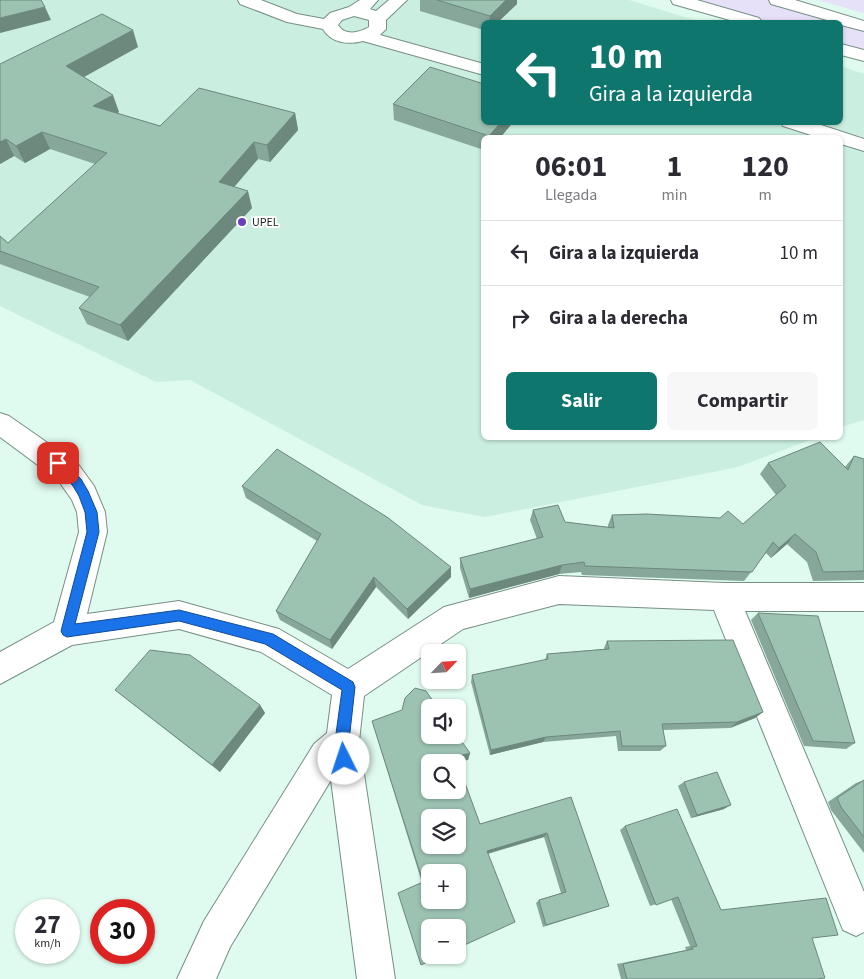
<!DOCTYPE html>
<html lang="es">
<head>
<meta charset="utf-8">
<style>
	body { margin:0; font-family:"Source Sans 3",sans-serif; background:#f7f7f7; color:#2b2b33; height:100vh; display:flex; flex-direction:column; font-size:19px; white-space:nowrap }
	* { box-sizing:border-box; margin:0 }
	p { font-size:16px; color:#7c7c81 }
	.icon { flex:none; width:28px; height:28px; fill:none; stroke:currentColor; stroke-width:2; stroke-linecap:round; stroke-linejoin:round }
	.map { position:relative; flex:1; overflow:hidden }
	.details { position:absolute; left:481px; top:135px; width:362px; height:305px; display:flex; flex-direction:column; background:#fff; border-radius:8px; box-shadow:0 1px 4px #0004 }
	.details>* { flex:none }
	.hud { position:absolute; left:481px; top:20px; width:362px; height:105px; border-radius:8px; box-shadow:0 1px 4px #0004; background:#0f766e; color:#fff; overflow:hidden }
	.needle { width:32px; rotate:65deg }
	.tools { position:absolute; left:421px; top:644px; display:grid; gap:10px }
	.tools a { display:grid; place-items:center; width:45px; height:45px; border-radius:8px; background:#fff; box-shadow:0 1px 4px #0004; font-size:25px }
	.speed { position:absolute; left:15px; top:899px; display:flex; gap:10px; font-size:25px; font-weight:700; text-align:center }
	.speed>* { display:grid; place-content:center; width:65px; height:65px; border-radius:50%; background:#fff; box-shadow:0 1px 4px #0004; line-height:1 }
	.speed small { font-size:12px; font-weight:400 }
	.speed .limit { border:8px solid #d22; background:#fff; color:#111 }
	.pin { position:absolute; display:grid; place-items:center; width:42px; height:42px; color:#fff; margin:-21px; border-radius:10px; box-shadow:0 2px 8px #0006 }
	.me { position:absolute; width:55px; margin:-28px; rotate:356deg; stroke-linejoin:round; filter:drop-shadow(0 0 4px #0008) }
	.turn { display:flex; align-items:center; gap:18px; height:105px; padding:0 25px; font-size:22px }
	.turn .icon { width:65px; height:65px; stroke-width:2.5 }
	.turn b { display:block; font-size:35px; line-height:42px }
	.eta { display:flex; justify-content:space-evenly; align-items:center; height:85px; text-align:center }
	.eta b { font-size:30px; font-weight:700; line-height:35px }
	.action { display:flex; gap:10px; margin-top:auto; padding:10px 25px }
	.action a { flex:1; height:58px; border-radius:8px; background:#0f766e; color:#fff; font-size:20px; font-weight:700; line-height:58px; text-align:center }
	.action a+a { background:#f7f7f7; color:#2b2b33 }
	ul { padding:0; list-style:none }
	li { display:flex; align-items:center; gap:15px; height:65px; padding:0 25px; border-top:1px solid #e1e1e2 }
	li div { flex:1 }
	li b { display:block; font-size:19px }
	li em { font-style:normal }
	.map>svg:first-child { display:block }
	.built { fill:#caeedf }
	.green { fill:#e6e1f9 }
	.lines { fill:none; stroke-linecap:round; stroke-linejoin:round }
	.street-casing { stroke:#778f85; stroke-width:2 }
	.primary-casing { stroke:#778f85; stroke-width:2 }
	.street { fill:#fff; fill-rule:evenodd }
	.primary { fill:#fff; fill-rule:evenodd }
	.wall { fill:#86a799 }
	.shaded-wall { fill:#6d887d }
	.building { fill:#9cc2b2; stroke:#6d887d; fill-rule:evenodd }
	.route { fill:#1a73e8; stroke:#114b97 }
	.poi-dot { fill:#6b41b9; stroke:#fff; stroke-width:2 }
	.labels { text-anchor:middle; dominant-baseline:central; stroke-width:4; stroke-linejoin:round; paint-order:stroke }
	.far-poi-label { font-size:12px; fill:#1c2622; stroke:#fff; text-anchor:start }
</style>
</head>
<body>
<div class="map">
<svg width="864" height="979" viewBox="0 0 864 979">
	<rect width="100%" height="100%" fill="#dffaee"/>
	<!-- built -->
	<path class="built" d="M0,0H629L701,22H484V122H841V66L864,74V420L841,427V138H484V438H815L738,467L485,517L422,505L190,380L156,382L0,306Z"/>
	<!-- green -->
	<g class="green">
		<path d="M679,0H777L864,26V56L841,49V22H753Z"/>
		<path d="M818,0H864V13Z"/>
	</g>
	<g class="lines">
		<defs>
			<g id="street">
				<path d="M238,0H261L297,14L324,19L330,13L349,7L360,0H378L370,9L376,11L389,0H407L386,20V29L380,35L484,64V75L363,41C348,45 331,43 323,29L287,22L240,4ZM354,16L369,20V27C359,33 345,36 338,25L342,20Z"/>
				<path d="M781,122H812L864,139V151L841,144V138H820L783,126Z"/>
				<path d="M0,413L9,416L78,464L94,486L105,512L107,532L87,614L179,601L279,629L348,669L444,607L559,576L724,583H864V611H745L864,892V932L856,936L843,930L714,610L559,604L463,629L364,696L359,741L395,979H357L331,780L230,947L216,979H177L204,921L314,744L327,733L332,695L261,652L179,629L72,645L0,684V652L54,622L79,532L77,512L72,500L58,480L0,437Z"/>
			</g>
			<g id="primary">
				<path d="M671,0H697L759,18L762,22H737L673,4Z"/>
				<path d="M769,0H795L864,21V31L841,25V22H834L771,4Z"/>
				<path d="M841,44L864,50V61L841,55Z"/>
			</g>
		</defs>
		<!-- street casing -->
		<use href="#street" class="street-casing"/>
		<!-- primary casing -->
		<use href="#primary" class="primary-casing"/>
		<!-- street -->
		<use href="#street" class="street"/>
		<!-- primary -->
		<use href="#primary" class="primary"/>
	</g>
	<!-- wall -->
	<g class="wall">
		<path d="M420,0H517V4L498,22H484V30L420,11Z"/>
		<path d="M138,47L84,77L119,112L117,113L160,126L295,113L298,130L270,162L258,159L234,187L252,208L128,341L87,324L79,308L90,297L0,264V236L8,243L95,164L50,149L25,163L14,156L0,164V64Z"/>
		<path d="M393,104L484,122H513L500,138H484V150L394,120Z"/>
		<path d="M854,456L864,459V580L813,581L807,562L787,544L771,558L766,553L744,581L582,575L581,572L559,574L469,598L460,568V558L537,539L530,520L533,510L565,522L608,527V525L612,515L743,524L776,495L760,474L768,463L845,467Z"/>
		<path d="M242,486L451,577L408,619L376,587L332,649L280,620L276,611L317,541L246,498Z"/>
		<path d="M758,613L855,743L846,749L804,746L751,620Z"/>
		<path d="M607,641L763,712L755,718L730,728L663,730L666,746L660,751H618L616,736L543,742L490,755L471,682L472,675L545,660L547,654L604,649V648Z"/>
		<path d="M115,690L260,705L265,713L220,772L125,698Z"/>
		<path d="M372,721L470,753L468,760L430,762L480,824L571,797L609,906L543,927L536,903L539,900L561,893L544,837L488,854L422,883Z"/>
		<path d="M864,780V853L831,810L828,802L856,783Z"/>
		<path d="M684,782L724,809L691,818L678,786Z"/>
		<path d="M625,826L721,910L812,938L815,979H621L617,964L686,950L685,947L690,946L671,899L650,906L620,830Z"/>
	</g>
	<!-- shaded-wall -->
	<g class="shaded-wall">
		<path d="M506,0H517V4L498,22H489L490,16Z"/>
		<path d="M45,7L51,20L0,33V18Z"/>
		<path d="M133,30L138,47L73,83L66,66Z"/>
		<path d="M113,95L119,112L99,123L93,106Z"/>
		<path d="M295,113L298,130L270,162L267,145Z"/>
		<path d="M501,122H513L500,138H489V136Z"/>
		<path d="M42,132L50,149L25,163L16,146Z"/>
		<path d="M6,139L14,156L0,164V142Z"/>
		<path d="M254,142L258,159L224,199L219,182Z"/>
		<path d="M248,191L252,208L128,341L120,325Z"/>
		<path d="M795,534L787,544L771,558L779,548Z"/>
		<path d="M562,565L559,574L469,598L470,589Z"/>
		<path d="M451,567V577L408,619L407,609Z"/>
		<path d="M374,577L376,587L332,649L330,640Z"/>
		<path d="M260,705L265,713L220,772L212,765Z"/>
		<path d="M763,712L755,718L730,728L737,722Z"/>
		<path d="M546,737L543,742L490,755L491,750Z"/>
		<path d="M470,753L468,760L454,762L455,757Z"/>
		<path d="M731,805L724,809L691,818L697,815Z"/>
		<path d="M547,833L544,837L485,854L487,851Z"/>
	</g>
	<!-- building -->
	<g class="building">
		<path d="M0,0H41L45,7L0,18Z"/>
		<path d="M437,0H506L490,16Z"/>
		<path d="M102,14L133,30L66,66L113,95L93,106L160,126L199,88L295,113L267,145L254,142L219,182L248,191L120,325L79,308L99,287L0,251V236L8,243L107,153L42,132L16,146L6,139L0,142V64Z"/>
		<path d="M430,67L484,84V122H501L489,136L393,104Z"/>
		<path d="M820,442L848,470L854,456L864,459V571L823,572L816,552L795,534L779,548L773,542L752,572L585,566L584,562L562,565L470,589L460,558L543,537L533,510L558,505L565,522L614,528L612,515L647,514L720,518L728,511L743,524L786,486L768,463Z"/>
		<path d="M277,449L387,517L451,567L407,609L374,577L330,640L276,611L321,534L242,486Z"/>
		<path d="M758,613L818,616L855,743L813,741Z"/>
		<path d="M733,640L763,712L737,722L662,724L666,746H622L620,731L546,737L491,750L472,675L548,659L547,654L609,649L607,641Z"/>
		<path d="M150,650L190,655L260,705L212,765L115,690Z"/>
		<path d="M415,688L426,691L438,708H430V735H457L470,753L455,757L457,762H430V790H458V764L480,824L571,797L609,906L546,925L539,900L566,892L547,833L487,851L515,922L458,948V928H430V955H443L421,965L398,893L423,882L372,721L402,710L405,698ZM430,818H458V845H430ZM430,872H458V900H430Z"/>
		<path d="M717,772L731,805L697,815L684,782Z"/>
		<path d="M864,780V837L841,807L837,798Z"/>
		<path d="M677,809L721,910L826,898L838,935L812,938L825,978L815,979H627L623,964L693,949L692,947L697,946L678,897L656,905L625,826Z"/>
	</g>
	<!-- route -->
	<path class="route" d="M58,459L62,460L81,479L88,491L97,512L99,532L75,624L179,610L273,634L353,682L355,687L349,741L351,759L349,764L344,766L340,764L335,741L342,690L265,644L179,621L67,637L63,635L61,631L87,532L85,512L79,496L73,486L52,463Z"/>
	<!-- markers -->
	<circle class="poi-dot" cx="242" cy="222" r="5"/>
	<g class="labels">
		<!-- far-poi labels -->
		<g class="far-poi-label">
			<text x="252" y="222">UPEL</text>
		</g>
	</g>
</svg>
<div class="tools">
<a><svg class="needle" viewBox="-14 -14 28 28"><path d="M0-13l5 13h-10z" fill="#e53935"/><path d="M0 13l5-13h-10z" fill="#7c7c81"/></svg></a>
<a><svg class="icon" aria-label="sound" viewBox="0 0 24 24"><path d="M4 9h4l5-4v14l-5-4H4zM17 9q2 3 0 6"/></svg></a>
<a><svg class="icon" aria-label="search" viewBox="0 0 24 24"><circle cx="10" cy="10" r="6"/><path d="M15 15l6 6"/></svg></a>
<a><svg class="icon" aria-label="layers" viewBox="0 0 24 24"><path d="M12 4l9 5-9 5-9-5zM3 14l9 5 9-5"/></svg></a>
<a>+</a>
<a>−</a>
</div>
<div class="speed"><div>27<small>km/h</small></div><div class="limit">30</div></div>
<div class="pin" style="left:58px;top:463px;background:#d93025"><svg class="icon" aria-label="arrive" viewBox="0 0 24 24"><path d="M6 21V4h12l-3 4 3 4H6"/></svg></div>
<svg class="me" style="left:344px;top:759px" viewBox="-20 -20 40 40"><circle r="19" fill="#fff"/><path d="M0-13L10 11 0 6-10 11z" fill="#1a73e8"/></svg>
<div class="hud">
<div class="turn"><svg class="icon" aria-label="left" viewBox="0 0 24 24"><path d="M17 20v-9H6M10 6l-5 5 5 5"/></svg><div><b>10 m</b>Gira a la izquierda</div></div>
</div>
<section class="details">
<div class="eta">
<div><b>06:01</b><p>Llegada</p></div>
<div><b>1</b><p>min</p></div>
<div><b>120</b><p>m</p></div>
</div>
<ul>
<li><svg class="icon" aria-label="left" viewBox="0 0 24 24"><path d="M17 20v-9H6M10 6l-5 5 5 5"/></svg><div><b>Gira a la izquierda</b></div><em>10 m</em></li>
<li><svg class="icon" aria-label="right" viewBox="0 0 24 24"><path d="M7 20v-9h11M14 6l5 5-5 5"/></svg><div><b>Gira a la derecha</b></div><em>60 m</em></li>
</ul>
<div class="action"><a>Salir</a><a>Compartir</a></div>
</section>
</div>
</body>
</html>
